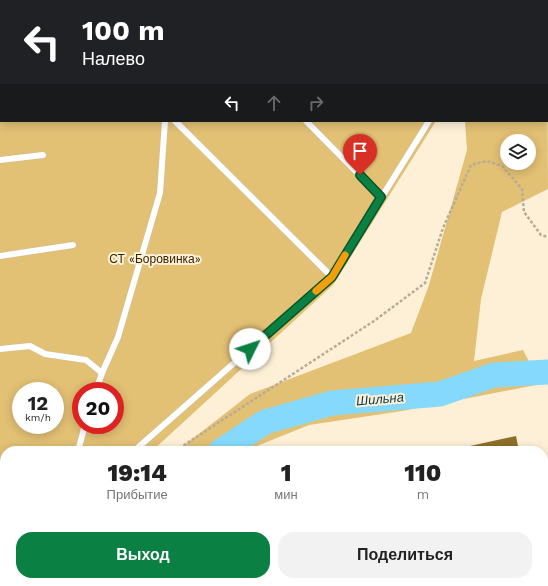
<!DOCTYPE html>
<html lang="ru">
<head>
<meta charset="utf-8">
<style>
	body { margin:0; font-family:"Work Sans",sans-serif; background:#f2f2f2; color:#222; height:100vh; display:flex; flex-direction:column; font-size:15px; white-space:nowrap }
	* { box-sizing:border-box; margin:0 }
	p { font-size:13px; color:#767676 }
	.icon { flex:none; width:22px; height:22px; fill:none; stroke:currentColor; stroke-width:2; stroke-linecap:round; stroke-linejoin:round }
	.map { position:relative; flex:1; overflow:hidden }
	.side { position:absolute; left:0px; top:446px; width:548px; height:140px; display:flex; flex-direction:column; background:#fff; border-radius:16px 16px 0 0; box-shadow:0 2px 10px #0003 }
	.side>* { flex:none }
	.top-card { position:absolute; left:0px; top:0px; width:548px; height:122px; box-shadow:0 2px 10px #0003; background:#202124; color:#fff; overflow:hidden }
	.tools { position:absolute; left:500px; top:134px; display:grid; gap:8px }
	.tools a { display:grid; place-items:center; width:36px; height:36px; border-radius:50%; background:#fff; box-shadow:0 2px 10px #0003; font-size:20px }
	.speed { position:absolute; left:12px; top:382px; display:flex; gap:8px; font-size:20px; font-weight:700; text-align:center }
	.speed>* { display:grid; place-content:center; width:52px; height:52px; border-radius:50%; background:#fff; box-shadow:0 2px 10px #0003; line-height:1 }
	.speed small { font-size:10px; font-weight:400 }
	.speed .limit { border:6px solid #d22; background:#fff; color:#111 }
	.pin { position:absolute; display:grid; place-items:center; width:34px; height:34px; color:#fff; margin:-41px -17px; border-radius:50% 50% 50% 0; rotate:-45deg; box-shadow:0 0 4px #0007 }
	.pin .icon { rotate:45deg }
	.me { position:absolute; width:44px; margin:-22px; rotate:49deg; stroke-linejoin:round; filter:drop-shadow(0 0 3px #0008) }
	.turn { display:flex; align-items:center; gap:14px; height:84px; padding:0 16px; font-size:18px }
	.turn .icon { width:52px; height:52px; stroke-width:2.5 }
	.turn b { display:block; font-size:28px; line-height:34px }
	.lanes { display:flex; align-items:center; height:38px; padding:0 16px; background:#0003; justify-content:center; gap:20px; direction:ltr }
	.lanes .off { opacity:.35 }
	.eta { display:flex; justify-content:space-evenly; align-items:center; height:68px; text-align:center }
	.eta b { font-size:24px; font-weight:800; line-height:28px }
	.button { display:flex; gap:8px; margin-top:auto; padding:8px 16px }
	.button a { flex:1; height:46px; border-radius:16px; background:#0b8043; color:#fff; font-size:16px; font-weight:800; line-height:46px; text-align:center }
	.button a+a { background:#f2f2f2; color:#222 }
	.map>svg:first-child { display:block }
	.green { fill:#e2c074; fill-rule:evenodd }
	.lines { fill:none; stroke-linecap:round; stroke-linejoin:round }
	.river { stroke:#85d9fc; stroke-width:25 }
	.building { fill:#8d7029 }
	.service-casing { stroke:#cdbe9e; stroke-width:7 }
	.minor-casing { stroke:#cdbe9e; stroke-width:13 }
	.path { stroke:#b7ac97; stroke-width:2.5; stroke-dasharray:3 2; stroke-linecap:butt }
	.service { stroke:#fff; stroke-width:6 }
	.minor { stroke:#fff; stroke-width:12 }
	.route-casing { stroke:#07532c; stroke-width:10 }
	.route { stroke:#0b8043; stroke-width:7 }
	.slow { stroke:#f59e0b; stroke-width:7 }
	.labels { text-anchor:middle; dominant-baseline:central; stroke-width:4; stroke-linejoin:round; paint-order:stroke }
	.park-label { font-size:12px; fill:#362600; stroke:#fdf0d6 }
	.water-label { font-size:13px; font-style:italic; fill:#053a4b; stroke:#fdf0d6 }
</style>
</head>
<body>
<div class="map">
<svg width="548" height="586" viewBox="0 0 548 586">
	<rect width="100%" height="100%" fill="#fdf0d6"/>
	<!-- green -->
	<g class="green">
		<path d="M0,0H512L1,1V121H436L333,285L152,451H5V475L0,474ZM21,391H55V425H21ZM81,391H115V425H81Z"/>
		<path d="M547,34L548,189L502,212L481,299L474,361L523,350L541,384L402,411L309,425L257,446L250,451H177L250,394L411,333L429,285L467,150L465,121H547ZM507,141H529V163H507Z"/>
		<path d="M130,581H194L198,586H131Z"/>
	</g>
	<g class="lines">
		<!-- river -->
		<g class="river">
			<path d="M221,451L265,422L332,403L440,394L494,375L548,372"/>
			<path d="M174,581L180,586"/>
		</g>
	</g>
	<!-- building -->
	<path class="building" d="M516,436L519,451H470V446Z"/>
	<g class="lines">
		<defs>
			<g id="service">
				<path d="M187,0L188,1"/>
				<path d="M310,0L311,1"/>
				<path d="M443,0L444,1"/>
				<path d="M180,1V0"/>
				<path d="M504,1L505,0"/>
				<path d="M0,65H1"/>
				<path d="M175,121L332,277"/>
				<path d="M306,121L381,197"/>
				<path d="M0,160L43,155"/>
				<path d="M0,256L73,245"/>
				<path d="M0,349L30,346L45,354L86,360L102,373"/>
				<path d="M96,391L102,373L118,337L160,193L165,121"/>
				<path d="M78,451L85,425"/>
				<path d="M134,451L332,277L429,121"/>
				<path d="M0,477L5,479"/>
			</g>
			<g id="minor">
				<path d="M543,488L548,487"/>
				<path d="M286,581L287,586"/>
			</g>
		</defs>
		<!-- service casing -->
		<use href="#service" class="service-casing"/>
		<!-- minor casing -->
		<use href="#minor" class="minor-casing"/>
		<!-- path -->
		<g class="path">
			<path d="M175,451L374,321L425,283L443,228L471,165L487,161L502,166L522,189L524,212L541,235L548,237"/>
			<path d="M79,586L81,581"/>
		</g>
		<!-- service -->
		<use href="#service" class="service"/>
		<!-- minor -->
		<use href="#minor" class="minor"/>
	</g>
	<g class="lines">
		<defs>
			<path id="route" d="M250,349L332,277L381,197L360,175"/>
		</defs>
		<!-- route casing -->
		<use href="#route" class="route-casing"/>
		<!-- route -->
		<use href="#route" class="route"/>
		<!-- slow -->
		<path class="slow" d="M316,291L332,277L345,255"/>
	</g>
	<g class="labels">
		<!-- park labels -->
		<g class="park-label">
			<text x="155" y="259">СТ «Боровинка»</text>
		</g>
		<!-- water labels -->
		<g class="water-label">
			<text transform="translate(380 399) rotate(-5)">Шильна</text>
		</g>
	</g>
</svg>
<div class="tools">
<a><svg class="icon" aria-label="layers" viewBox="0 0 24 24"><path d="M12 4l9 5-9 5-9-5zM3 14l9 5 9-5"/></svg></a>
</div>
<div class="speed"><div>12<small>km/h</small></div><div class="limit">20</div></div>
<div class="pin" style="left:360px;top:175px;background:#d93025"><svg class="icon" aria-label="arrive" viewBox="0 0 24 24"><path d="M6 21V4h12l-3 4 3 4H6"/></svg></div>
<svg class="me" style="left:250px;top:349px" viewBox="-20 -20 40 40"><circle r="19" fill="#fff"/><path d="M0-13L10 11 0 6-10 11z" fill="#0b8043"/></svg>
<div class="top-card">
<div class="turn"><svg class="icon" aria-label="left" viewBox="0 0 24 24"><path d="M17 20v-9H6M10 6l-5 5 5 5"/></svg><div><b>100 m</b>Налево</div></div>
<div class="lanes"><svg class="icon" aria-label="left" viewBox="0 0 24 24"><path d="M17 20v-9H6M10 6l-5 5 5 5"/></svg><svg class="icon off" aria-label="ahead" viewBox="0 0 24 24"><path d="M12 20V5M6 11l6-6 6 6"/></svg><svg class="icon off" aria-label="right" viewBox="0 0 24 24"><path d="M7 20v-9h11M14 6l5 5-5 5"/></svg></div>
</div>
<section class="side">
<div class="eta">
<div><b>19:14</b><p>Прибытие</p></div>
<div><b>1</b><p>мин</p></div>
<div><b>110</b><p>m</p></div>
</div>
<div class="button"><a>Выход</a><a>Поделиться</a></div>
</section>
</div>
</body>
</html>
